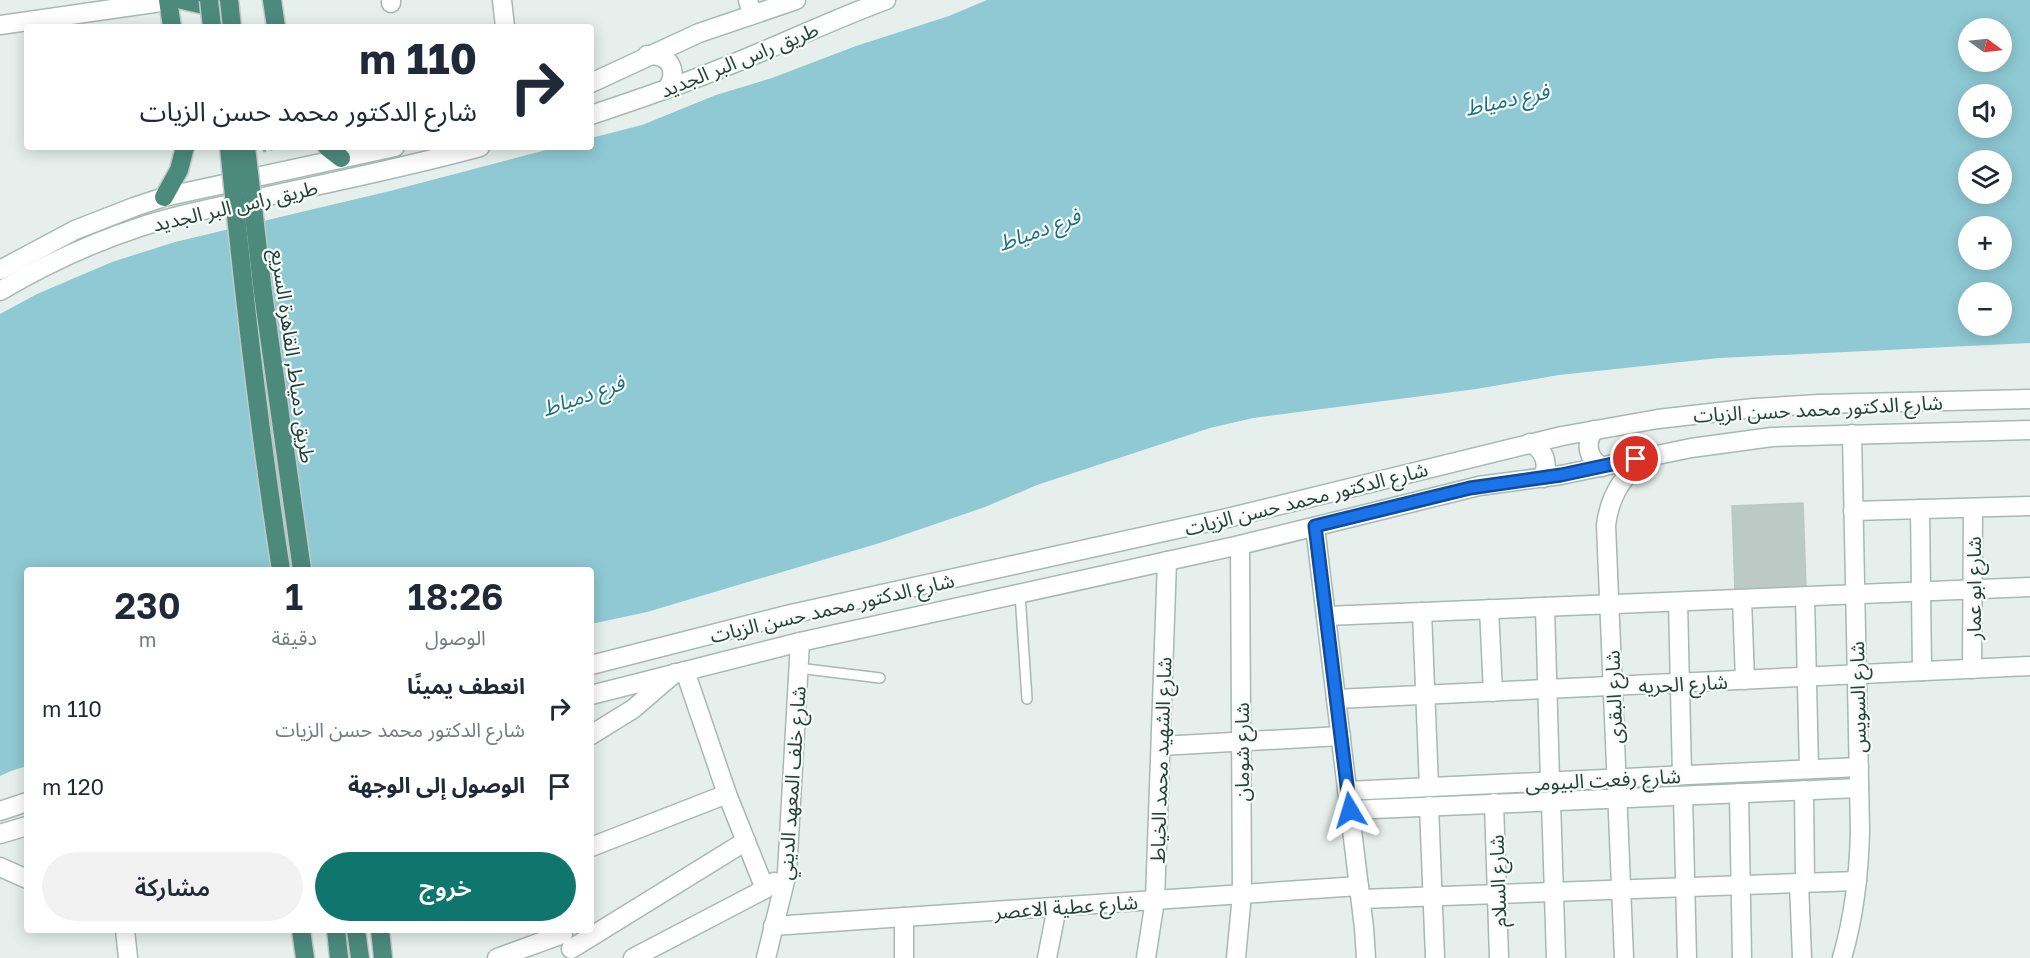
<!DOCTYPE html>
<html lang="ar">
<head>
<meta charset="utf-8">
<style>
	body { margin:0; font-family:"Golos Text","Noto Sans Arabic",sans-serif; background:#f2f2f3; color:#1f2937; direction:rtl; height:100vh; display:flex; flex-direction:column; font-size:22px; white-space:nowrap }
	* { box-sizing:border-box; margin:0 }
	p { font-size:20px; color:#747a83 }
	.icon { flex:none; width:33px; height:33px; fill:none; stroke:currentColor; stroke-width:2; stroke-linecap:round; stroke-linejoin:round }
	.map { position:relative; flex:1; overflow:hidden; direction:ltr }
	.panel { position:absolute; left:24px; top:567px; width:570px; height:366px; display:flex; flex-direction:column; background:#fff; border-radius:6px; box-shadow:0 3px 15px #0003; direction:rtl }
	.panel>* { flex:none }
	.banner { position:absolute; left:24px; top:24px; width:570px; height:126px; border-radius:6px; box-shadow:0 3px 15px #0003; direction:rtl; background:#fff; color:#1f2937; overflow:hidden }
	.needle { width:39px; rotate:105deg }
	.controls { position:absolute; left:1958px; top:18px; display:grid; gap:12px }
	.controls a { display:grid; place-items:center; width:54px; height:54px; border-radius:50%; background:#fff; box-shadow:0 3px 15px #0003; font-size:30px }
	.pin { position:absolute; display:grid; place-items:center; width:51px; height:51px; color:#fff; margin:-26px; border:3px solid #fff; border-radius:50%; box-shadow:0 2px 6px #0007 }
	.me { position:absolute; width:66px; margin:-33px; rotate:353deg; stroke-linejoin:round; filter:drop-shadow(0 0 4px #0008) }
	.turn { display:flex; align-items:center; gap:21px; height:126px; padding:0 18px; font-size:27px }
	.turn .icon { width:78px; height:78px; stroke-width:2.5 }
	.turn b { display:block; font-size:42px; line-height:51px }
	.eta { display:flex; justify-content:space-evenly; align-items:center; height:102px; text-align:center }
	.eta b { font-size:36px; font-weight:600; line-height:42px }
	.cta { display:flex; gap:12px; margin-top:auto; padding:12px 18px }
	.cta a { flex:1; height:69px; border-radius:36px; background:#0f766e; color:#fff; font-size:24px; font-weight:600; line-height:69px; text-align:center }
	.cta a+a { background:#f2f2f3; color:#1f2937 }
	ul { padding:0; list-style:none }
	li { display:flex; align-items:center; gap:18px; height:78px; padding:0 18px }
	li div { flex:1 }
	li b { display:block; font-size:22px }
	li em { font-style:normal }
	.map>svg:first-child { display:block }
	.water { fill:#8ec9d4; fill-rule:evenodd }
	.building { fill:#bbcac4; stroke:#b8c9c2; stroke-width:1.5 }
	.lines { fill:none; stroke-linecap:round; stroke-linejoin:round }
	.service-casing { stroke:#a8b8b2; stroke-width:12 }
	.minor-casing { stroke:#a8b8b2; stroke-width:21 }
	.tertiary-casing { stroke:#a8b8b2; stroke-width:21 }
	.secondary-casing { stroke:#a4bbb3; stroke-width:21 }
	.trunk-casing { stroke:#c2cac8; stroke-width:21 }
	.path { stroke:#86b3a5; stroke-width:3; stroke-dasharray:3 4.5; stroke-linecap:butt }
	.service { stroke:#fff; stroke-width:9 }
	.minor { stroke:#fff; stroke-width:18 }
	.tertiary { stroke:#fff; stroke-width:18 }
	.secondary { stroke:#fff; stroke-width:18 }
	.trunk { stroke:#4c8a7c; stroke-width:18 }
	.trunk-bridge-casing { stroke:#c2cac8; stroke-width:21; stroke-linecap:butt }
	.trunk-bridge { stroke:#4c8a7c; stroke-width:18 }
	.route-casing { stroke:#114b97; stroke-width:15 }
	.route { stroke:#1a73e8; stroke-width:10 }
	.labels { text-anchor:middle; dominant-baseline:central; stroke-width:4.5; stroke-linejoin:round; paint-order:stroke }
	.street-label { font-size:20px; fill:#24423a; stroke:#f7fbf9 }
	.water-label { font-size:21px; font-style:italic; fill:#1c6f80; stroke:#f7fbf9 }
</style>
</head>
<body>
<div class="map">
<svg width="2030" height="958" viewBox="0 0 2030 958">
	<rect width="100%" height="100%" fill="#e6efeb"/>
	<!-- water -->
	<path class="water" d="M987,0H2030V343L1719,358L1559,375L1476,389L1253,418L1210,428L1037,485L985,507L883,542L647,612L591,624V570H27V766L11,771L0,776V314L37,294L112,262L175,242L390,191L557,147H591V138L642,125L716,95L772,78L856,46L949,16ZM1968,28H2001V62H1968ZM1968,94H2001V128H1968ZM1968,160H2001V194H1968ZM1968,226H2001V260H1968ZM1968,292H2001V326H1968Z"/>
	<!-- building -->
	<path class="building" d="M1803,503L1806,588L1735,591L1732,506Z"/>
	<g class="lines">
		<defs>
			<g id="service">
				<path d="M1020,594L1027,699"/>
				<path d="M798,668L880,678"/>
			</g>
			<g id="minor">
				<path d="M391,0V3"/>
				<path d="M502,0L505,27"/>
				<path d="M748,0L752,14"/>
				<path d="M0,25L168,1"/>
				<path d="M1920,509L1922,671"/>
				<path d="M1853,511L2030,506"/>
				<path d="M1315,527L1364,928L1366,958"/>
				<path d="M1805,597L1809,769"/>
				<path d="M1742,599L1745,680"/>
				<path d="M1678,602L1682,775"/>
				<path d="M1545,607L1550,781"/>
				<path d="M1489,609L1493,692"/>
				<path d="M1422,612L1429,787"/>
				<path d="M1326,616L2030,587"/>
				<path d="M1972,669L1973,508"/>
				<path d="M685,671L727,794L765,889"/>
				<path d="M1336,699L2030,666"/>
				<path d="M591,735L633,709L675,673"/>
				<path d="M1161,746L1341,736"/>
				<path d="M1804,790L1805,883"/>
				<path d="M1347,791L1859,767"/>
				<path d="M1739,793L1742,958"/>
				<path d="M1683,796L1687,958"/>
				<path d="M1551,801L1556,958"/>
				<path d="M1494,803L1499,958"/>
				<path d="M1429,806L1435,958"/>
				<path d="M1350,810L1859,788"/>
				<path d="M591,847L727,794"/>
				<path d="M0,867L27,879"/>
				<path d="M1799,883L1802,958"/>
				<path d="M1361,899L1857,881"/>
				<path d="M904,917V958"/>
				<path d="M773,926L1359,886"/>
				<path d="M125,930L128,958"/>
				<path d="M571,949L746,841"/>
				<path d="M497,958L563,934"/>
				<path d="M633,958L765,889L774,882"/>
				<path d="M766,958L787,873L800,642"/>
				<path d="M1047,958L1057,907"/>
				<path d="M1146,958L1155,900L1167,561"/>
				<path d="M1236,958L1242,894L1240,545"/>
				<path d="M1624,958L1606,525C1610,495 1625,470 1652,456"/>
				<path d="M1842,958C1854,917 1859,874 1860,831L1852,434"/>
			</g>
			<g id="tertiary">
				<path d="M1594,430C1585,443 1587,458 1602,467"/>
				<path d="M1530,443C1545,450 1549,463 1543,478"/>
				<path d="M591,665L791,614L1227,518L1562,436L1658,419L1754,408L1819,404L2030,399"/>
				<path d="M591,695L800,642L1240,545L1479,486L1561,475L1691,448L1772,437L2030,430"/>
				<path d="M0,811L27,802"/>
				<path d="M0,834L27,826"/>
			</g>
			<g id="secondary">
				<path d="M647,55C670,54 679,70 667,89"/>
				<path d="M591,83L699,33L796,0"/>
				<path d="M591,115C633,101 675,87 717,70C774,48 829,21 886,0"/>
				<path d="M0,270L75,230L134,207L164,197L395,147"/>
				<path d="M0,291C44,265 91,243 140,227C181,213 225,206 268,196C339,181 410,166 480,147"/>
			</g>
			<g id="trunk">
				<path d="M168,0L172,27"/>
				<path d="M182,0L204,5L225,2"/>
				<path d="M272,0L276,27"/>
				<path d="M327,147L341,158"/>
				<path d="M164,197L179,170L185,147"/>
				<path d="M301,930L305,958"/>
				<path d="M336,930L339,958"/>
				<path d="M356,930L360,958"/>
				<path d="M380,930L383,958"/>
			</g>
		</defs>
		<!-- service casing -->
		<use href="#service" class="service-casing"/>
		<!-- minor casing -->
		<use href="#minor" class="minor-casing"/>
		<!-- tertiary casing -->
		<use href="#tertiary" class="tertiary-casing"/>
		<!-- secondary casing -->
		<use href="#secondary" class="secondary-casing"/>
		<!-- trunk casing -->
		<use href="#trunk" class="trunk-casing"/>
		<!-- path -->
		<path class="path" d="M263,151L280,147"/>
		<!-- service -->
		<use href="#service" class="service"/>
		<!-- minor -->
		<use href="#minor" class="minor"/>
		<!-- tertiary -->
		<use href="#tertiary" class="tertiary"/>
		<!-- secondary -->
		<use href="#secondary" class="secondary"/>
		<!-- trunk -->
		<use href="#trunk" class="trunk"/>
		<defs>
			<g id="trunk-bridge">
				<path d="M209,0L212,27"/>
				<path d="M229,0L232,27"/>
				<path d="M229,147C243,288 259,429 281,570"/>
				<path d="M246,147L263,293L302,570"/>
			</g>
		</defs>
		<!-- trunk-bridge casing -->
		<use href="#trunk-bridge" class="trunk-bridge-casing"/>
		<!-- trunk-bridge -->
		<use href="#trunk-bridge" class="trunk-bridge"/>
	</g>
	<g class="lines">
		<defs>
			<path id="route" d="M1350,810L1315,526L1470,488L1561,475L1636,459"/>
		</defs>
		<!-- route casing -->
		<use href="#route" class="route-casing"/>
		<!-- route -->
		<use href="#route" class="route"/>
	</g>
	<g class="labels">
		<!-- street labels -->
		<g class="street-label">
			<text transform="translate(739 59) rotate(-22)">طريق راس البر الجديد</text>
			<text transform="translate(235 205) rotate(-13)">طريق راس البر الجديد</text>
			<text transform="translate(294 356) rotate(82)">طريق دمياط, القاهرة السريع</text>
			<text transform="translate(1818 408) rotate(-3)">شارع الدكتور محمد حسن الزيات</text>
			<text transform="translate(1306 498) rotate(-14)">شارع الدكتور محمد حسن الزيات</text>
			<text transform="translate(1973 588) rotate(-90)">شارع ابو عمار</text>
			<text transform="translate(832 607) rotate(-13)">شارع الدكتور محمد حسن الزيات</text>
			<text transform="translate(1683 683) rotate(-3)">شارع الحريه</text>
			<text transform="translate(1613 697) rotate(-92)">شارع البقرى</text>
			<text transform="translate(1857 697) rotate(-91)">شارع السويس</text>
			<text transform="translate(1241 752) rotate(-90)">شارع شومان</text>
			<text transform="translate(1160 760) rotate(-88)">شارع الشهيد محمد الخياط</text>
			<text transform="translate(1603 779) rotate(-3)">شارع رفعت البيومى</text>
			<text transform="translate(791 783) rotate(-86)">شارع خلف المعهد الديني</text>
			<text transform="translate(1497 881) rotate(-92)">شارع السلام</text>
			<text transform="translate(1066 906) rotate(-4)">شارع عطية الاعصر</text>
		</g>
		<!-- water labels -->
		<g class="water-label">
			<text transform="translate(1507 99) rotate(-12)">فرع دمياط</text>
			<text transform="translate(1039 229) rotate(-20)">فرع دمياط</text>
			<text transform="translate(583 395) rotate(-19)">فرع دمياط</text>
		</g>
	</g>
</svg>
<div class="controls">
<a><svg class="needle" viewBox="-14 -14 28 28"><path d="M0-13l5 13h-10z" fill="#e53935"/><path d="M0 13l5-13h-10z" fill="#747a83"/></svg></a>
<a><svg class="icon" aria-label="sound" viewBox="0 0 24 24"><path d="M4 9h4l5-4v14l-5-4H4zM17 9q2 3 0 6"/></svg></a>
<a><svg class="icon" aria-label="layers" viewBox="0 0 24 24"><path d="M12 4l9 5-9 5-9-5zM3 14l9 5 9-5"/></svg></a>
<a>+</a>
<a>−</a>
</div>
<div class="pin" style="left:1636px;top:459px;background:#d93025"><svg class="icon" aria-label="arrive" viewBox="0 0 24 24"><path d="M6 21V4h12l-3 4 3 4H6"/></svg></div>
<svg class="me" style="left:1350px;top:810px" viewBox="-20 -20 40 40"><path d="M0-17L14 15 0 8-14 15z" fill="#1a73e8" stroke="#fff" stroke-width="4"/></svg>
<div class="banner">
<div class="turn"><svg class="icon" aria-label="right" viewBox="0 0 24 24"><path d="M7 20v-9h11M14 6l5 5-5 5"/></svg><div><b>110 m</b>شارع الدكتور محمد حسن الزيات</div></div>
</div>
<section class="panel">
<div class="eta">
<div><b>18:26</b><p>الوصول</p></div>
<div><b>1</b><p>دقيقة</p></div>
<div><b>230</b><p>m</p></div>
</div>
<ul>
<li><svg class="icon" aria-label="right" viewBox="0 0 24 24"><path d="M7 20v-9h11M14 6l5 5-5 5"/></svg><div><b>انعطف يمينًا</b><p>شارع الدكتور محمد حسن الزيات</p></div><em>110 m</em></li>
<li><svg class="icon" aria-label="arrive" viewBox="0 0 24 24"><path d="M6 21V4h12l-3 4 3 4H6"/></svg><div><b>الوصول إلى الوجهة</b></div><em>120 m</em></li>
</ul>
<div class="cta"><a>خروج</a><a>مشاركة</a></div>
</section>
</div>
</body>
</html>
